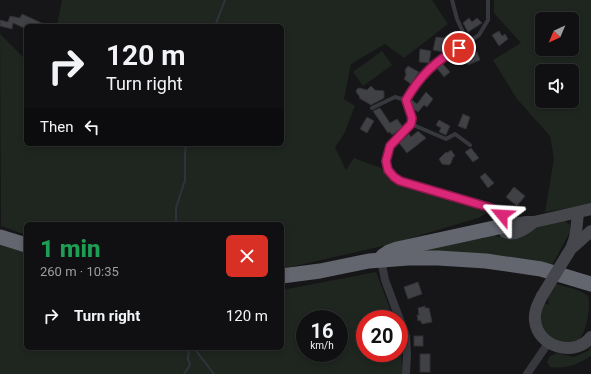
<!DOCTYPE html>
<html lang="en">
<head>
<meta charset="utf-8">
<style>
	body { margin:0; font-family:Roboto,sans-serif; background:#19191b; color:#f1f3f6; height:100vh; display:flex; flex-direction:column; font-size:15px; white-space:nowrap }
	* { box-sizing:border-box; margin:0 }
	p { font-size:13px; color:#9c9d9f }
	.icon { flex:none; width:22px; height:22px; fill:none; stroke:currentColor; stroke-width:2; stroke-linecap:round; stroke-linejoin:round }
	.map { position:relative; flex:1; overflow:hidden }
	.drawer { position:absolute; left:24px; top:222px; width:260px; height:128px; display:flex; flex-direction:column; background:#101012; border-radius:6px; box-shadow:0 2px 6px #0003,0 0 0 1px #303032 }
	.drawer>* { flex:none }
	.banner { position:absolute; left:24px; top:24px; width:260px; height:122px; border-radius:6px; box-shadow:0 2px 6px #0003,0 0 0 1px #303032; background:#101012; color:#f1f3f6; overflow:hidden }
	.needle { width:26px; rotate:224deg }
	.buttons { position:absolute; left:535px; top:12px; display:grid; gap:8px }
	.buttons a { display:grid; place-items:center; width:44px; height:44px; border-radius:6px; background:#101012; box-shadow:0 2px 6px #0003,0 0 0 1px #303032; font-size:20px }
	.speed { position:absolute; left:296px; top:310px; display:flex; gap:8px; font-size:20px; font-weight:700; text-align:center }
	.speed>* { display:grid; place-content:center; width:52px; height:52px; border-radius:50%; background:#101012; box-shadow:0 2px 6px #0003,0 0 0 1px #303032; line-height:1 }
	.speed small { font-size:10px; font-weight:400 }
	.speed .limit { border:6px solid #d22; background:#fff; color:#111 }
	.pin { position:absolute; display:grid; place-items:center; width:34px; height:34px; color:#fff; margin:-17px; border:2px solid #fff; border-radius:50%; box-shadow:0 1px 4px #0007 }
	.me { position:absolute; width:44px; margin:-22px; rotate:297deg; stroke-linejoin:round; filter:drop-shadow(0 0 3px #0008) }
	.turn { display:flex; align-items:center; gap:14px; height:84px; padding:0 16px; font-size:18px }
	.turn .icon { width:52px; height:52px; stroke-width:2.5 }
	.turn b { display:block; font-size:28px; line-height:34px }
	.then { display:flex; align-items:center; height:38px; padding:0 16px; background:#0003; gap:8px; font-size:15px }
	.round { display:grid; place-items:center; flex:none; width:42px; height:42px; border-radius:6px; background:#19191b }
	.head { display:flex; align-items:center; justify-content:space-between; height:68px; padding:0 16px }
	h1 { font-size:24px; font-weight:800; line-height:30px; color:#1e9e55 }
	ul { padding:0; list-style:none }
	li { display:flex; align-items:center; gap:12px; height:52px; padding:0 16px }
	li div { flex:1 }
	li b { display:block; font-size:15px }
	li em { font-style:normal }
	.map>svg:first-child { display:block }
	.green { fill:#1e261f; fill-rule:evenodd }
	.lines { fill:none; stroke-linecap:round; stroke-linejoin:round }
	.stream { stroke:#2c353c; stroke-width:2 }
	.building { fill:#404145; stroke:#303034 }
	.lane { stroke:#37383d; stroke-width:4 }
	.street { stroke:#37383d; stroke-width:8 }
	.secondary { stroke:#45474d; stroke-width:12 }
	.highway { stroke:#63666e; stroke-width:15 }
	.secondary-bridge { stroke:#45474d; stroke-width:12 }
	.route-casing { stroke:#8e194d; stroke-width:10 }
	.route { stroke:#db2777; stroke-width:7 }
</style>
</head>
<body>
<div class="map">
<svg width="591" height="374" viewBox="0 0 591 374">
	<rect width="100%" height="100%" fill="#161618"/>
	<!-- green -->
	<g class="green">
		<path d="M62,0H432L448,24L404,58L385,44L351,64L344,99L355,106L344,134L335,147L346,170L354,158L381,168L386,175L394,182L402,186L489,212L478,218L387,245L282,269V224H26V235L1,226L0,34L26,60V144H282V26H57Z"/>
		<path d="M494,0H591V204L545,212L554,159L550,136L517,99L493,60L521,43L494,13ZM542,19H572V49H542ZM542,71H572V101H542Z"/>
		<path d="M382,51L392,65L363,86L353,72Z"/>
		<path d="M563,220L569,224L571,230L551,267L397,253L484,238L488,234H494L498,237C520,233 542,226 563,220Z"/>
		<path d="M0,244L26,253V348H282V290L376,272L394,319H365V353H399V332L403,374H0ZM305,319H339V353H305Z"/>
		<path d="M556,284C566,287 580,289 588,296C591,305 587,339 574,343C573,343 568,343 568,343C552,343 538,331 538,315C538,311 541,307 542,303L549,305L548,297Z"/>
		<path d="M591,346V356C576,365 568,369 550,367L547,362L550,356L557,353L574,357L588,351Z"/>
	</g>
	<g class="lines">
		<!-- stream -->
		<g class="stream">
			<path d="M215,26L225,0"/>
			<path d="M176,224V208L185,180V154L186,144"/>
			<path d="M194,348L214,374"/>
			<path d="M184,374L190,365L188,359L189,348"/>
		</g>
	</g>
	<!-- building -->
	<g class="building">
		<path d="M22,14L48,26H25L24,28L13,23L12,29L0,26V20L8,22L10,16L20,18Z"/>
		<path d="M469,18L472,22L477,18L482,23L468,32L463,23Z"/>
		<path d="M455,31L461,41L454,45L448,37L447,47H444L443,52L433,50L436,37L443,38Z"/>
		<path d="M499,31L502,36L505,34L508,39L499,46L492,35Z"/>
		<path d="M420,49L431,51L429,63L419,62Z"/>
		<path d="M471,52L473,54L477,52L480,60L468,65L465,58L468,56V53Z"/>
		<path d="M442,63L450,72L444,77L436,67Z"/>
		<path d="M408,66L419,72L411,84L404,79L406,75L405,70Z"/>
		<path d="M371,86L375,90L384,91V98L371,105L359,98L360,97L356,92L357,89L360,88L367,90Z"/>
		<path d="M426,92L433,99L427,107L424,105L418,112L412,108L410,102L412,100L417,104Z"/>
		<path d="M380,108L390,123L397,119L403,127L392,135L390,132L388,133L373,111Z"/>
		<path d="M463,114L470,117L466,129L458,126Z"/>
		<path d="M367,117L374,121L367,133L360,129Z"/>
		<path d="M439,120L450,126L446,135L439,132L441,128L436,125Z"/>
		<path d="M418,131L426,138L407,153L399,143L409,134L411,137Z"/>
		<path d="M471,148L479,158L473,162L465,152Z"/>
		<path d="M451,150L455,156L453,157L451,163L449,165L442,164L439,159L446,152L447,153Z"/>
		<path d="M485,173L494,183L488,188L480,177Z"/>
		<path d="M514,187L525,196L517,206L506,197Z"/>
		<path d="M418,282L422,294L408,299L404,287Z"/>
		<path d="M425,306V308H429L432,322L422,324L420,320L418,321L417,315H419L418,308Z"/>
		<rect x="414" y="336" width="9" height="10"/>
		<rect x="420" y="354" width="10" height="18"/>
	</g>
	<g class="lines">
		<!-- lane -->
		<g class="lane">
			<path d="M452,0L457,19L468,43"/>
			<path d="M406,100L424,74L435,63L479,35L488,20V0"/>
			<path d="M406,100L412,119L411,124"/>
			<path d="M372,108L395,97L406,100"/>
			<path d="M470,145L455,134L446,139L411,124C405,130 393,140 389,147C382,162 387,172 400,181L492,208L502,215L503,224"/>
		</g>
		<!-- street -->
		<g class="street">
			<path d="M381,260L385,280L406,336L407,354L406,374"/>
			<path d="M527,374L549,342"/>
		</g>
		<!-- secondary -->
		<g class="secondary">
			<path d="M534,222C527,228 514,237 505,232L503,226L526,222H534L591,209"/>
			<path d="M573,247L591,231"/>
			<path d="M567,255C577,241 576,229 578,213"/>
			<path d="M542,296C538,304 534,311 535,320C537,347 575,358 591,337"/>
		</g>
		<!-- highway -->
		<g class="highway">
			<path d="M0,237L26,245"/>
			<path d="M383,256L389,252L397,249L503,226"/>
			<path d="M282,276L320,271L369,261L408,258H438L486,261L541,269L591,284"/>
		</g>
		<!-- secondary-bridge -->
		<path class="secondary-bridge" d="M542,296L567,255"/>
	</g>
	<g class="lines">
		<defs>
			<path id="route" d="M459,48C435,61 420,76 406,100L412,118L411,124L390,146L386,161L388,170L394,177L400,181L488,207L496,210L502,215"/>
		</defs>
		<!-- route casing -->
		<use href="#route" class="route-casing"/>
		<!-- route -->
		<use href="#route" class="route"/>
	</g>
</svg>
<div class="buttons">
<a><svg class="needle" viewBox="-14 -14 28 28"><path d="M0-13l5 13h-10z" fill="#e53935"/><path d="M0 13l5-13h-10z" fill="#9c9d9f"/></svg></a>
<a><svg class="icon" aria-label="sound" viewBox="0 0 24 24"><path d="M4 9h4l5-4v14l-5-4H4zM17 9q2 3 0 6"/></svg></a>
</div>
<div class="speed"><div>16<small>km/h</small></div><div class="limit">20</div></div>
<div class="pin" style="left:459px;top:48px;background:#d93025"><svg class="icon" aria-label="arrive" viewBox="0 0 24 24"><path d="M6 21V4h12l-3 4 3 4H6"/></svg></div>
<svg class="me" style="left:502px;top:215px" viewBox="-20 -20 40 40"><path d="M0-17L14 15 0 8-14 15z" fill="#db2777" stroke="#fff" stroke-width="4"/></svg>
<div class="banner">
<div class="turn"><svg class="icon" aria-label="right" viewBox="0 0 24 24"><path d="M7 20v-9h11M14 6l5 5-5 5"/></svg><div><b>120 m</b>Turn right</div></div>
<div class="then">Then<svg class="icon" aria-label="left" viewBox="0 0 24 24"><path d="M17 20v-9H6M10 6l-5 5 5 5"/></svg></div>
</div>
<section class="drawer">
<div class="head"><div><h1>1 min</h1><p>260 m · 10:35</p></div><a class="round" style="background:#d93025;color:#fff"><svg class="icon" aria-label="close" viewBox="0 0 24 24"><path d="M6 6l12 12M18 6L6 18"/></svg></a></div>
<ul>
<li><svg class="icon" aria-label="right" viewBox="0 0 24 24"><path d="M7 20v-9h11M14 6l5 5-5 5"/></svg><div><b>Turn right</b></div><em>120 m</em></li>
</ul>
</section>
</div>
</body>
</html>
